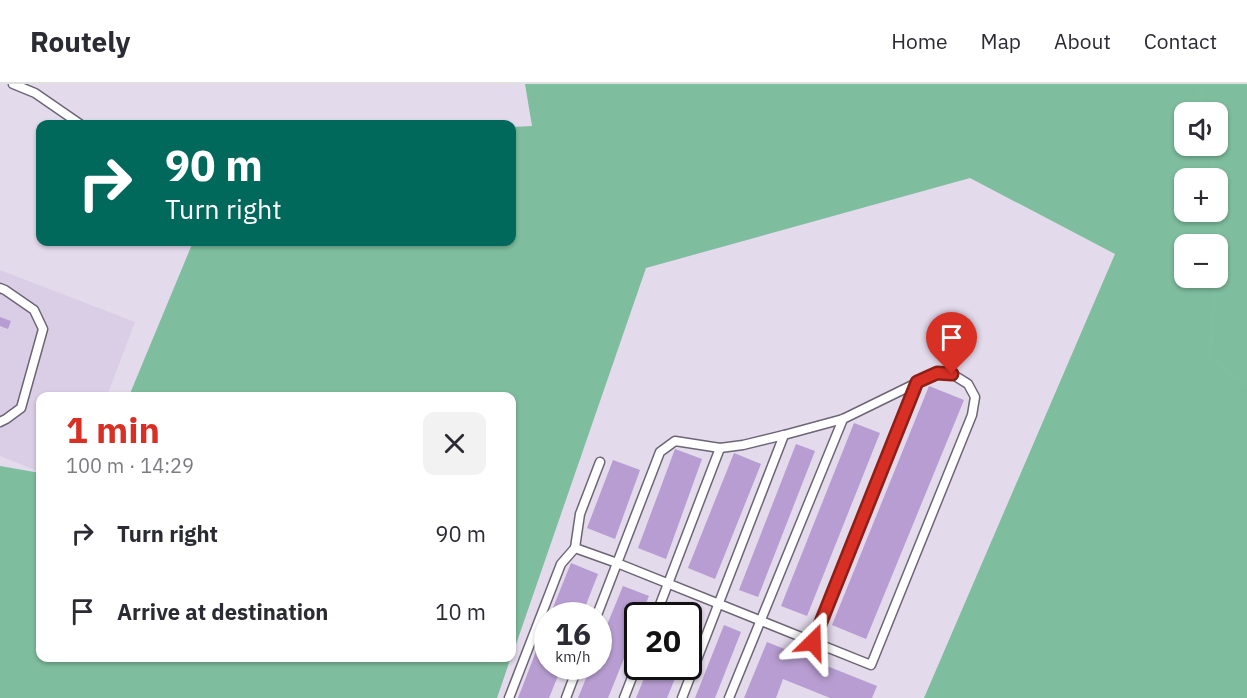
<!DOCTYPE html>
<html lang="en">
<head>
<meta charset="utf-8">
<style>
	body { margin:0; font-family:"IBM Plex Sans",sans-serif; background:#f2f2f3; color:#2b2b33; height:100vh; display:flex; flex-direction:column; font-size:22px; white-space:nowrap }
	* { box-sizing:border-box; margin:0 }
	p { font-size:20px; color:#7c7c81 }
	.icon { flex:none; width:33px; height:33px; fill:none; stroke:currentColor; stroke-width:2; stroke-linecap:round; stroke-linejoin:round }
	.map { position:relative; flex:1; overflow:hidden }
	.side { position:absolute; left:36px; top:308px; width:480px; height:270px; display:flex; flex-direction:column; background:#fff; border-radius:12px; box-shadow:0 2px 4px #0004 }
	.side>* { flex:none }
	.guide { position:absolute; left:36px; top:36px; width:480px; height:126px; border-radius:12px; box-shadow:0 2px 4px #0004; background:#00695c; color:#fff; overflow:hidden }
	.buttons { position:absolute; left:1174px; top:18px; display:grid; gap:12px }
	.buttons a { display:grid; place-items:center; width:54px; height:54px; border-radius:12px; background:#fff; box-shadow:0 2px 4px #0004; font-size:30px }
	.speed { position:absolute; left:534px; top:518px; display:flex; gap:12px; font-size:30px; font-weight:700; text-align:center }
	.speed>* { display:grid; place-content:center; width:78px; height:78px; border-radius:50%; background:#fff; box-shadow:0 2px 4px #0004; line-height:1 }
	.speed small { font-size:15px; font-weight:400 }
	.speed .limit { border:3px solid #111; border-radius:9px; background:#fff; color:#111 }
	.pin { position:absolute; display:grid; place-items:center; width:51px; height:51px; color:#fff; margin:-62px -26px; border-radius:50% 50% 50% 0; rotate:-45deg; box-shadow:0 0 6px #0007 }
	.pin .icon { rotate:45deg }
	.me { position:absolute; width:66px; margin:-33px; rotate:22deg; stroke-linejoin:round; filter:drop-shadow(0 0 4px #0008) }
	.turn { display:flex; align-items:center; gap:21px; height:126px; padding:0 30px; font-size:27px }
	.turn .icon { width:78px; height:78px; stroke-width:2.5 }
	.turn b { display:block; font-size:42px; line-height:51px }
	.round { display:grid; place-items:center; flex:none; width:63px; height:63px; border-radius:12px; background:#f2f2f3 }
	.headline { display:flex; align-items:center; justify-content:space-between; height:102px; padding:0 30px }
	h1 { font-size:36px; font-weight:700; line-height:45px; color:#d93025 }
	ul { padding:0; list-style:none }
	li { display:flex; align-items:center; gap:18px; height:78px; padding:0 30px }
	li div { flex:1 }
	li b { display:block; font-size:22px }
	li em { font-style:normal }
	header { display:flex; align-items:center; gap:36px; box-sizing:border-box; height:84px; padding:0 30px; background:#fff; border-bottom:2px solid #e1e1e2 }
	header strong { font-size:28px }
	nav { display:flex; gap:33px; margin-inline-start:auto; font-size:21px }
	.map>svg:first-child { display:block }
	.built { fill:#dacee6 }
	.forest { fill:#7ebd9e; fill-rule:evenodd }
	.lines { fill:none; stroke-linecap:round; stroke-linejoin:round }
	.stream { stroke:#7fbfa0; stroke-width:6 }
	.building { fill:#b79dd1 }
	.service-casing { stroke:#6d6575; stroke-width:11 }
	.service { stroke:#fff; stroke-width:8 }
	.route-casing { stroke:#8d1f18; stroke-width:15 }
	.route { stroke:#d93025; stroke-width:10 }
</style>
</head>
<body>
<header>
<strong>Routely</strong>
<nav><a>Home</a><a>Map</a><a>About</a><a>Contact</a></nav>
</header>
<div class="map">
<svg width="1247" height="614" viewBox="0 0 1247 614">
	<rect width="100%" height="100%" fill="#e3daeb"/>
	<!-- built -->
	<path class="built" d="M0,186L135,238L107,312H40V388L0,372Z"/>
	<!-- forest -->
	<g class="forest">
		<path d="M525,0H1247V614H924L1115,170L970,94L646,184L512,572V312H129L193,158H512V43L532,42ZM1185,28H1218V62H1185ZM1185,94H1218V128H1185ZM1185,160H1218V194H1185Z"/>
		<path d="M0,382L40,389V573H511L497,614H0Z"/>
	</g>
	<g class="lines">
		<!-- stream -->
		<g class="stream">
			<path d="M1199,0L1204,28"/>
			<path d="M1210,62L1216,94"/>
			<path d="M1217,160L1220,115L1218,106"/>
			<path d="M1215,194L1210,273L1247,302"/>
		</g>
	</g>
	<!-- building -->
	<g class="building">
		<path d="M0,233L11,237L8,245L0,242Z"/>
		<path d="M929,302L964,316L866,555L832,541Z"/>
		<path d="M854,339L880,349L807,532L781,522Z"/>
		<path d="M796,360L815,367L758,513L739,506Z"/>
		<path d="M675,365L702,375L666,475L638,464Z"/>
		<path d="M734,369L761,380L715,495L688,484Z"/>
		<path d="M613,376L640,386L615,455L587,444Z"/>
		<path d="M571,479L598,490L582,531H550Z"/>
		<path d="M623,502L649,512L641,531H638V540L608,614H578L591,582H598V563Z"/>
		<path d="M673,520L700,531L689,560L688,531H669Z"/>
		<path d="M547,539L548,582H562L549,614H518Z"/>
		<path d="M724,541L741,548L715,614H695Z"/>
		<path d="M767,558L877,602L872,614H830L783,595L776,614H744Z"/>
		<path d="M649,582H680L667,614H636Z"/>
	</g>
	<g class="lines">
		<defs>
			<g id="service">
				<path d="M13,0L35,9L80,40"/>
				<path d="M0,204L5,206L34,226L43,245L21,324L6,335L0,338"/>
				<path d="M575,464L580,430L600,378"/>
				<path d="M656,531L720,364"/>
				<path d="M813,558L917,298"/>
				<path d="M509,614L561,480L575,464L617,479L871,581L972,331L975,313L968,300L952,290L937,289L843,335L784,351L743,361L720,364L675,357L660,368L597,531"/>
				<path d="M566,614L578,582"/>
				<path d="M624,614L638,578"/>
				<path d="M682,614L784,351"/>
				<path d="M729,614L843,335"/>
			</g>
		</defs>
		<!-- service casing -->
		<use href="#service" class="service-casing"/>
		<!-- service -->
		<use href="#service" class="service"/>
	</g>
	<g class="lines">
		<defs>
			<path id="route" d="M813,558L917,298L937,289L952,290"/>
		</defs>
		<!-- route casing -->
		<use href="#route" class="route-casing"/>
		<!-- route -->
		<use href="#route" class="route"/>
	</g>
</svg>
<div class="buttons">
<a><svg class="icon" aria-label="sound" viewBox="0 0 24 24"><path d="M4 9h4l5-4v14l-5-4H4zM17 9q2 3 0 6"/></svg></a>
<a>+</a>
<a>−</a>
</div>
<div class="speed"><div>16<small>km/h</small></div><div class="limit">20</div></div>
<div class="pin" style="left:952px;top:290px;background:#d93025"><svg class="icon" aria-label="arrive" viewBox="0 0 24 24"><path d="M6 21V4h12l-3 4 3 4H6"/></svg></div>
<svg class="me" style="left:813px;top:558px" viewBox="-20 -20 40 40"><path d="M0-17L14 15 0 8-14 15z" fill="#d93025" stroke="#fff" stroke-width="4"/></svg>
<div class="guide">
<div class="turn"><svg class="icon" aria-label="right" viewBox="0 0 24 24"><path d="M7 20v-9h11M14 6l5 5-5 5"/></svg><div><b>90 m</b>Turn right</div></div>
</div>
<section class="side">
<div class="headline"><div><h1>1 min</h1><p>100 m · 14:29</p></div><a class="round"><svg class="icon" aria-label="close" viewBox="0 0 24 24"><path d="M6 6l12 12M18 6L6 18"/></svg></a></div>
<ul>
<li><svg class="icon" aria-label="right" viewBox="0 0 24 24"><path d="M7 20v-9h11M14 6l5 5-5 5"/></svg><div><b>Turn right</b></div><em>90 m</em></li>
<li><svg class="icon" aria-label="arrive" viewBox="0 0 24 24"><path d="M6 21V4h12l-3 4 3 4H6"/></svg><div><b>Arrive at destination</b></div><em>10 m</em></li>
</ul>
</section>
</div>
</body>
</html>
